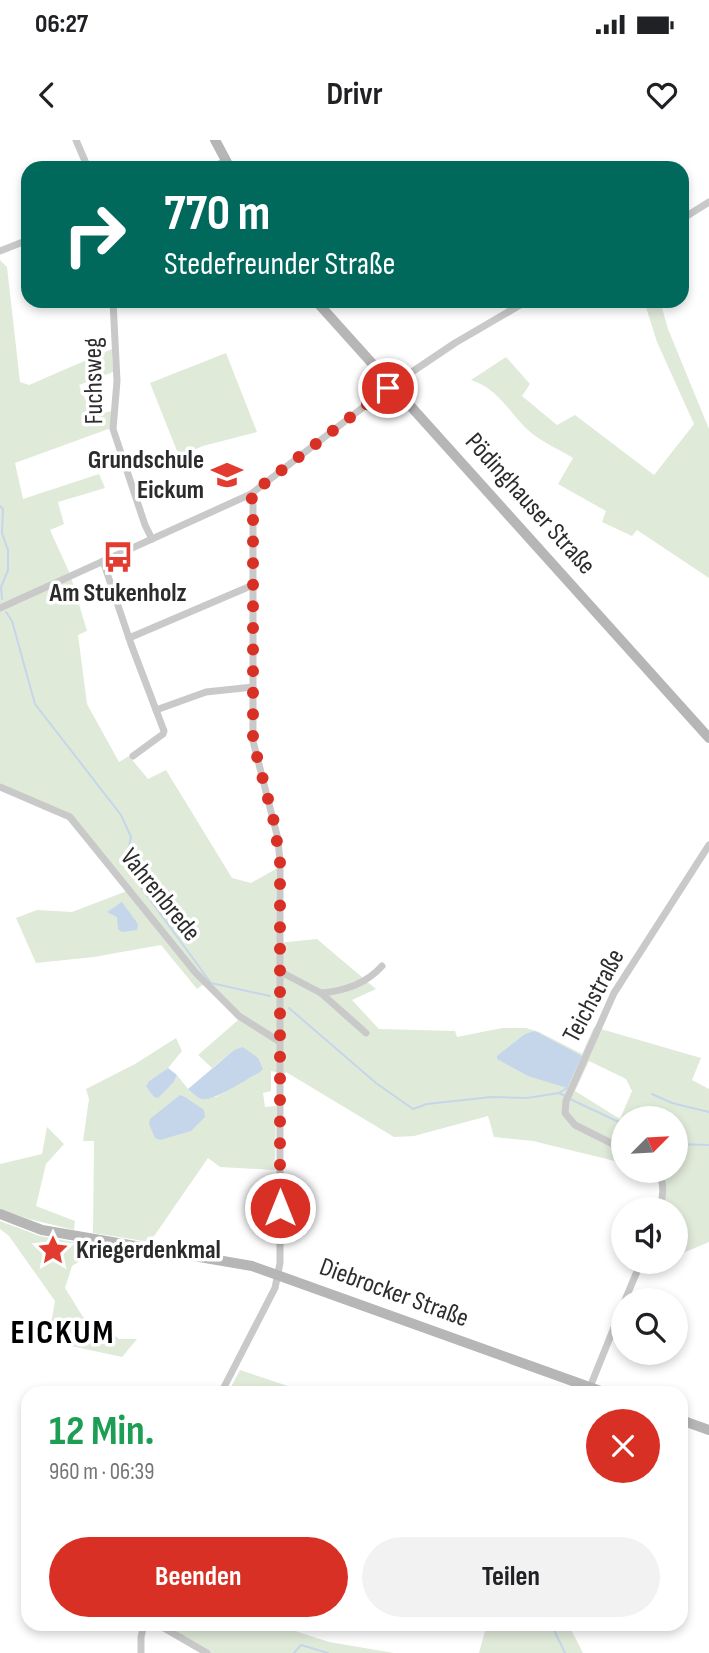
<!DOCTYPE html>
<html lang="de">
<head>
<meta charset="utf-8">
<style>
	body { margin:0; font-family:"Sofia Sans Condensed",sans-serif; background:#f2f2f2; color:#202124; height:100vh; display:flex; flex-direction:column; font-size:26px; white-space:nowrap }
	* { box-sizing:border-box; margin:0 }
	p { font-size:23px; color:#757577 }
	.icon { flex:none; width:38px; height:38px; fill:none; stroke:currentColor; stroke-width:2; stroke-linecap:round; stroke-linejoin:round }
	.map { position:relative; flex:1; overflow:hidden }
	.side { position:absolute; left:21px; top:1246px; width:667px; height:245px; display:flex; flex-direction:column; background:#fff; border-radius:21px; box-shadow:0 4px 10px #0003 }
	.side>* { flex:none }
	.guide { position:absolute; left:21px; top:21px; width:668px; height:147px; border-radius:21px; box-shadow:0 4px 10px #0003; background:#00695c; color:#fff; overflow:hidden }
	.needle { width:46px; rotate:66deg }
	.fabs { position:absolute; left:611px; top:966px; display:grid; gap:14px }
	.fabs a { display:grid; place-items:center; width:77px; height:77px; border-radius:50%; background:#fff; box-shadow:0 4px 10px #0003; font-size:35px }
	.pin { position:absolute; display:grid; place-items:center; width:60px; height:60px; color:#fff; margin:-30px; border:4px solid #fff; border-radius:50%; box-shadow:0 2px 7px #0007 }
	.me { position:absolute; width:77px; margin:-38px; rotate:0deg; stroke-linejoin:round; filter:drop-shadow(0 0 5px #0008) }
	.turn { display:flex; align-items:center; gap:24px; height:147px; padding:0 28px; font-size:32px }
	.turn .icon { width:91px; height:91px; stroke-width:2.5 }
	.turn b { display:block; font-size:49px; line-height:60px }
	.round { display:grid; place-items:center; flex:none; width:74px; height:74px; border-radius:37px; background:#f2f2f2 }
	.summary { display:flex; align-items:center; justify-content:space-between; height:119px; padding:0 28px }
	h1 { font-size:42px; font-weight:700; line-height:52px; color:#1e9e55 }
	.primary-button { display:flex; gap:14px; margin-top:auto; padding:14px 28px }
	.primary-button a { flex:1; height:80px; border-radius:42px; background:#d93025; color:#fff; font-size:28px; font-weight:700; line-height:80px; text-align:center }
	.primary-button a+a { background:#f2f2f2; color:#202124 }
	.status { display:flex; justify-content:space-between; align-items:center; height:49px; padding:0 35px; background:#fff; direction:ltr }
	.status svg { height:19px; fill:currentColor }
	header { display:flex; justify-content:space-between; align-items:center; height:91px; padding:0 28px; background:#fff; font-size:32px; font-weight:700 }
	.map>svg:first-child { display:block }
	.green { fill:#e0ead9; fill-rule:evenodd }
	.water { fill:#c5d6ea }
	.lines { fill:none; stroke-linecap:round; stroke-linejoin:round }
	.stream { stroke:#c5d6ea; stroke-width:2 }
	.street { stroke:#c9c9c9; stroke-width:7 }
	.secondary { stroke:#b6b6b6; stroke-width:10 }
	.route { stroke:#d93025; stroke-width:12; stroke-dasharray:0 21.6 }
	.labels { text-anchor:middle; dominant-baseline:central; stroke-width:7; stroke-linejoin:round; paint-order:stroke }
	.street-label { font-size:26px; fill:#2c2c2c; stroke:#fff }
	.poi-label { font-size:26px; font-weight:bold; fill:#2c2c2c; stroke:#fff; text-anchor:end }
	.district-label { font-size:33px; font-weight:bold; letter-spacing:2px; fill:#000; stroke:#fff }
</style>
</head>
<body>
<div class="status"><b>06:27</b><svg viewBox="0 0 49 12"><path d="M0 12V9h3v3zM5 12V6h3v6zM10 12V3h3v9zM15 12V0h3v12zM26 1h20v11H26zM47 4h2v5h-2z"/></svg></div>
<header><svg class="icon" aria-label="back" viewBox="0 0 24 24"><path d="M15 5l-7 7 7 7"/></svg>Drivr<svg class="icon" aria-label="heart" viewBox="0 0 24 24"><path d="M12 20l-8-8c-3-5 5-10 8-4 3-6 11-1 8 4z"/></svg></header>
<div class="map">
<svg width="709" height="1513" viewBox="0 0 709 1513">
	<rect width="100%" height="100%" fill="#fff"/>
	<!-- green -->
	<g class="green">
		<path d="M0,120L7,127L20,242L29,245L112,209L113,232L79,245L92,275L112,271L111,288L15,323L23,359L99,334L105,348L58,362L64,384L50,390L70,434L87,491L78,495L87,564L119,622L129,616L148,639L166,630L232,738L251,743L276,729L277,803L317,799L376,849L352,860L379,889L455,891L457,897L502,888H526L539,892L582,914L594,887L701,918L692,940L709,949V1102L676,1116V1069H658L662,1054L658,1040L646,1031H676V978H623V1023L533,1001L494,997L488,976L414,996L394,997L286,932L285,934L271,931V951L263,953L265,967L276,966L275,1030L220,1027L208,1018L150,1102L93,1093L94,1001H83L89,959L86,949L135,924L176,898L182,911L168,928L149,941L158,957L174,942L177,935L188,949L216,957L259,933L234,910L212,928L198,915L238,880L204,844L197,849L161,805L94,817L36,823L16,778L37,770L72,772L127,751L64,676L42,669L40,664L0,646ZM589,921L626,939L632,951L620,979L575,951Z"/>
		<path d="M644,161H660L668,189L709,289V438L637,390L632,396L602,382L606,371L558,344L573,318C560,310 546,304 534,295C511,278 502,250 471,240L506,217L530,244L522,256L557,285L575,275L654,335L694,284L657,202Z"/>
		<path d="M226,213L257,292L203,306L179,316L150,243Z"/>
		<path d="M47,987L64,1004L46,1024L36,1066L75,1081L74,1090L29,1079L0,1069V1024L42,1014Z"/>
		<path d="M0,1081L40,1096L95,1106L96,1111L72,1126L65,1148L83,1177L105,1186L119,1199H137L122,1217L48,1201L55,1161L9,1096L0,1089Z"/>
		<path d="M240,1230L309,1253H257L231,1247Z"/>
		<path d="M162,1484H274L329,1502L394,1513H211Z"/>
		<path d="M487,1484H568L583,1513H479Z"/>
	</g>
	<!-- water -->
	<g class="water">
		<path d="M122,762L138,784L137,790L122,792L118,789L117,777L107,772Z"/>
		<path d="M535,891L582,916L567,948L528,936L497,919V916L525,894Z"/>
		<path d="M243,907L258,918L263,929L259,933C247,939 213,962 202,959C197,958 192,952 188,949L234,910Z"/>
		<path d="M168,928L177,935L174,942L158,958L154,957L146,946L149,941Z"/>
		<path d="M180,955L185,957L204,970L205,977L191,991L160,1000L155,998L149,984L150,979Z"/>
	</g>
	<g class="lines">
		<!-- stream -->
		<g class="stream">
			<path d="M0,366L3,369L2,393L8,410V430L1,447L2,459"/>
			<path d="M6,472L12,481L35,564L121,675L131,697L128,712L140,746L211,843L270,856"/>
			<path d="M289,868L376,943L413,969L427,964L491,957L527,958L559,953L565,956"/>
			<path d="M559,953L567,948"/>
			<path d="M652,954L672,963L709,972"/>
			<path d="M570,959L623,984"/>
			<path d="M676,1004L709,1005"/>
			<path d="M551,1484L565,1513"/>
			<path d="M294,1513L301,1505L328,1513"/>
		</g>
		<!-- street -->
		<g class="street">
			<path d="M76,0L88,28"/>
			<path d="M210,28L226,21"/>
			<path d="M682,79L709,62"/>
			<path d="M0,111L28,100"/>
			<path d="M113,161L117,241L113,289L145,385L152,399"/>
			<path d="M103,421L131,504L164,591L163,594L133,616"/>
			<path d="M0,468L251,354L388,248L455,203L527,161"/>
			<path d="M129,498L253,445"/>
			<path d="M156,570L206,552L253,547"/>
			<path d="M0,647L70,677L195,832L239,876L280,902"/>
			<path d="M281,832L321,853L366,893"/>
			<path d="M321,853C345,851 366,844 382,826"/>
			<path d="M623,1009L575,985L565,973L566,961L614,853L709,705"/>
			<path d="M658,1031C665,1044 663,1055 660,1069"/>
			<path d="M625,1160L641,1122"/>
			<path d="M590,1247L623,1165"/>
			<path d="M221,1253L275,1148L280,1123V722L278,699L253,601V365L251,354"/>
			<path d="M157,1484L207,1513"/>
			<path d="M141,1513V1497L144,1484"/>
		</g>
		<!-- secondary -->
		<g class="secondary">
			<path d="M215,0L230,28"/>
			<path d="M316,161L709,598"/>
			<path d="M0,1074L42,1090L252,1126L606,1253"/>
			<path d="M681,1280L709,1290"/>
		</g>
	</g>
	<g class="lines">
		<!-- route -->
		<path class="route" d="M280,1068V722L274,682L253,601V365L251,354L388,248"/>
	</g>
	<!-- icons -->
	<defs>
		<symbol id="school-bare" viewBox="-9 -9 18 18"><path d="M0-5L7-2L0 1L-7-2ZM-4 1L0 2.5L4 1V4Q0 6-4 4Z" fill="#e23b2f" stroke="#fff" stroke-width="2.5" paint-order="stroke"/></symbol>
		<symbol id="bus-bare" viewBox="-9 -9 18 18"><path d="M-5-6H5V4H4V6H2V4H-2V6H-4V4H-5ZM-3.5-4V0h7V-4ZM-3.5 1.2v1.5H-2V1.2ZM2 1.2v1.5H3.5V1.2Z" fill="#e23b2f" stroke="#fff" stroke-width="2.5" paint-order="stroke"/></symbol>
		<symbol id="sight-bare" viewBox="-9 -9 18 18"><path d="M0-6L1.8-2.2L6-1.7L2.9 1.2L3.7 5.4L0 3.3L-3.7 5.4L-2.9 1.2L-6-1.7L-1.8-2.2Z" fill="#e23b2f" stroke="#fff" stroke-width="2.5" paint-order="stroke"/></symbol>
	</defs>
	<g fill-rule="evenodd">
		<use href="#school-bare" x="205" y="313" width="44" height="44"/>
		<use href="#bus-bare" x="96" y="395" width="44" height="44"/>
		<use href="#sight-bare" x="31" y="1088" width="44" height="44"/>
	</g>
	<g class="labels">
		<!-- street labels -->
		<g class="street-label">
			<text transform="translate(94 241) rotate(-91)">Fuchsweg</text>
			<text transform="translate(530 364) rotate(48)">Pödinghauser Straße</text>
			<text transform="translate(160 755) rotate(51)">Vahrenbrede</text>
			<text transform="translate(594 856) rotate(-62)">Teichstraße</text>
			<text transform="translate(394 1153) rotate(20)">Diebrocker Straße</text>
		</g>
		<!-- poi labels -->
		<g class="poi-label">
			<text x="204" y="320">Grundschule<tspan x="204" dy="30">Eickum</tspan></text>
			<text x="118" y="453" text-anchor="middle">Am Stukenholz</text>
			<text x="76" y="1110" text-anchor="start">Kriegerdenkmal</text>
		</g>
		<!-- district labels -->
		<g class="district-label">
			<text x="63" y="1193">EICKUM</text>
		</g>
	</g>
</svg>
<div class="fabs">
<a><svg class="needle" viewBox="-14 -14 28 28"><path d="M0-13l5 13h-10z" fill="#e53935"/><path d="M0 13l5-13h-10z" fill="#757577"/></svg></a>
<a><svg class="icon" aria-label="sound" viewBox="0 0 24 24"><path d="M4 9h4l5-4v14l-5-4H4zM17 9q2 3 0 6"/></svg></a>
<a><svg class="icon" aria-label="search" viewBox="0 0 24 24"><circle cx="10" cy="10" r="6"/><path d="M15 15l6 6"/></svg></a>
</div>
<div class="pin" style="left:388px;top:248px;background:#d93025"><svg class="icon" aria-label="arrive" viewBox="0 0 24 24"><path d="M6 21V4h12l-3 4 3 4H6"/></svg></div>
<svg class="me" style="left:280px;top:1068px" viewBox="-20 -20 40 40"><circle r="17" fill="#d93025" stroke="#fff" stroke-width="3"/><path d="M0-11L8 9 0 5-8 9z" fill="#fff"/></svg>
<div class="guide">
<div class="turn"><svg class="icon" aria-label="right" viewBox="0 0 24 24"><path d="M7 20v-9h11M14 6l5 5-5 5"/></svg><div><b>770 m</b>Stedefreunder Straße</div></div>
</div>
<section class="side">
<div class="summary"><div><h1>12 Min.</h1><p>960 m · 06:39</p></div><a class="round" style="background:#d93025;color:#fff"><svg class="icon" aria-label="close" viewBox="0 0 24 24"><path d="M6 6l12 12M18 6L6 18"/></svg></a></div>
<div class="primary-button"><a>Beenden</a><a>Teilen</a></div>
</section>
</div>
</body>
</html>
